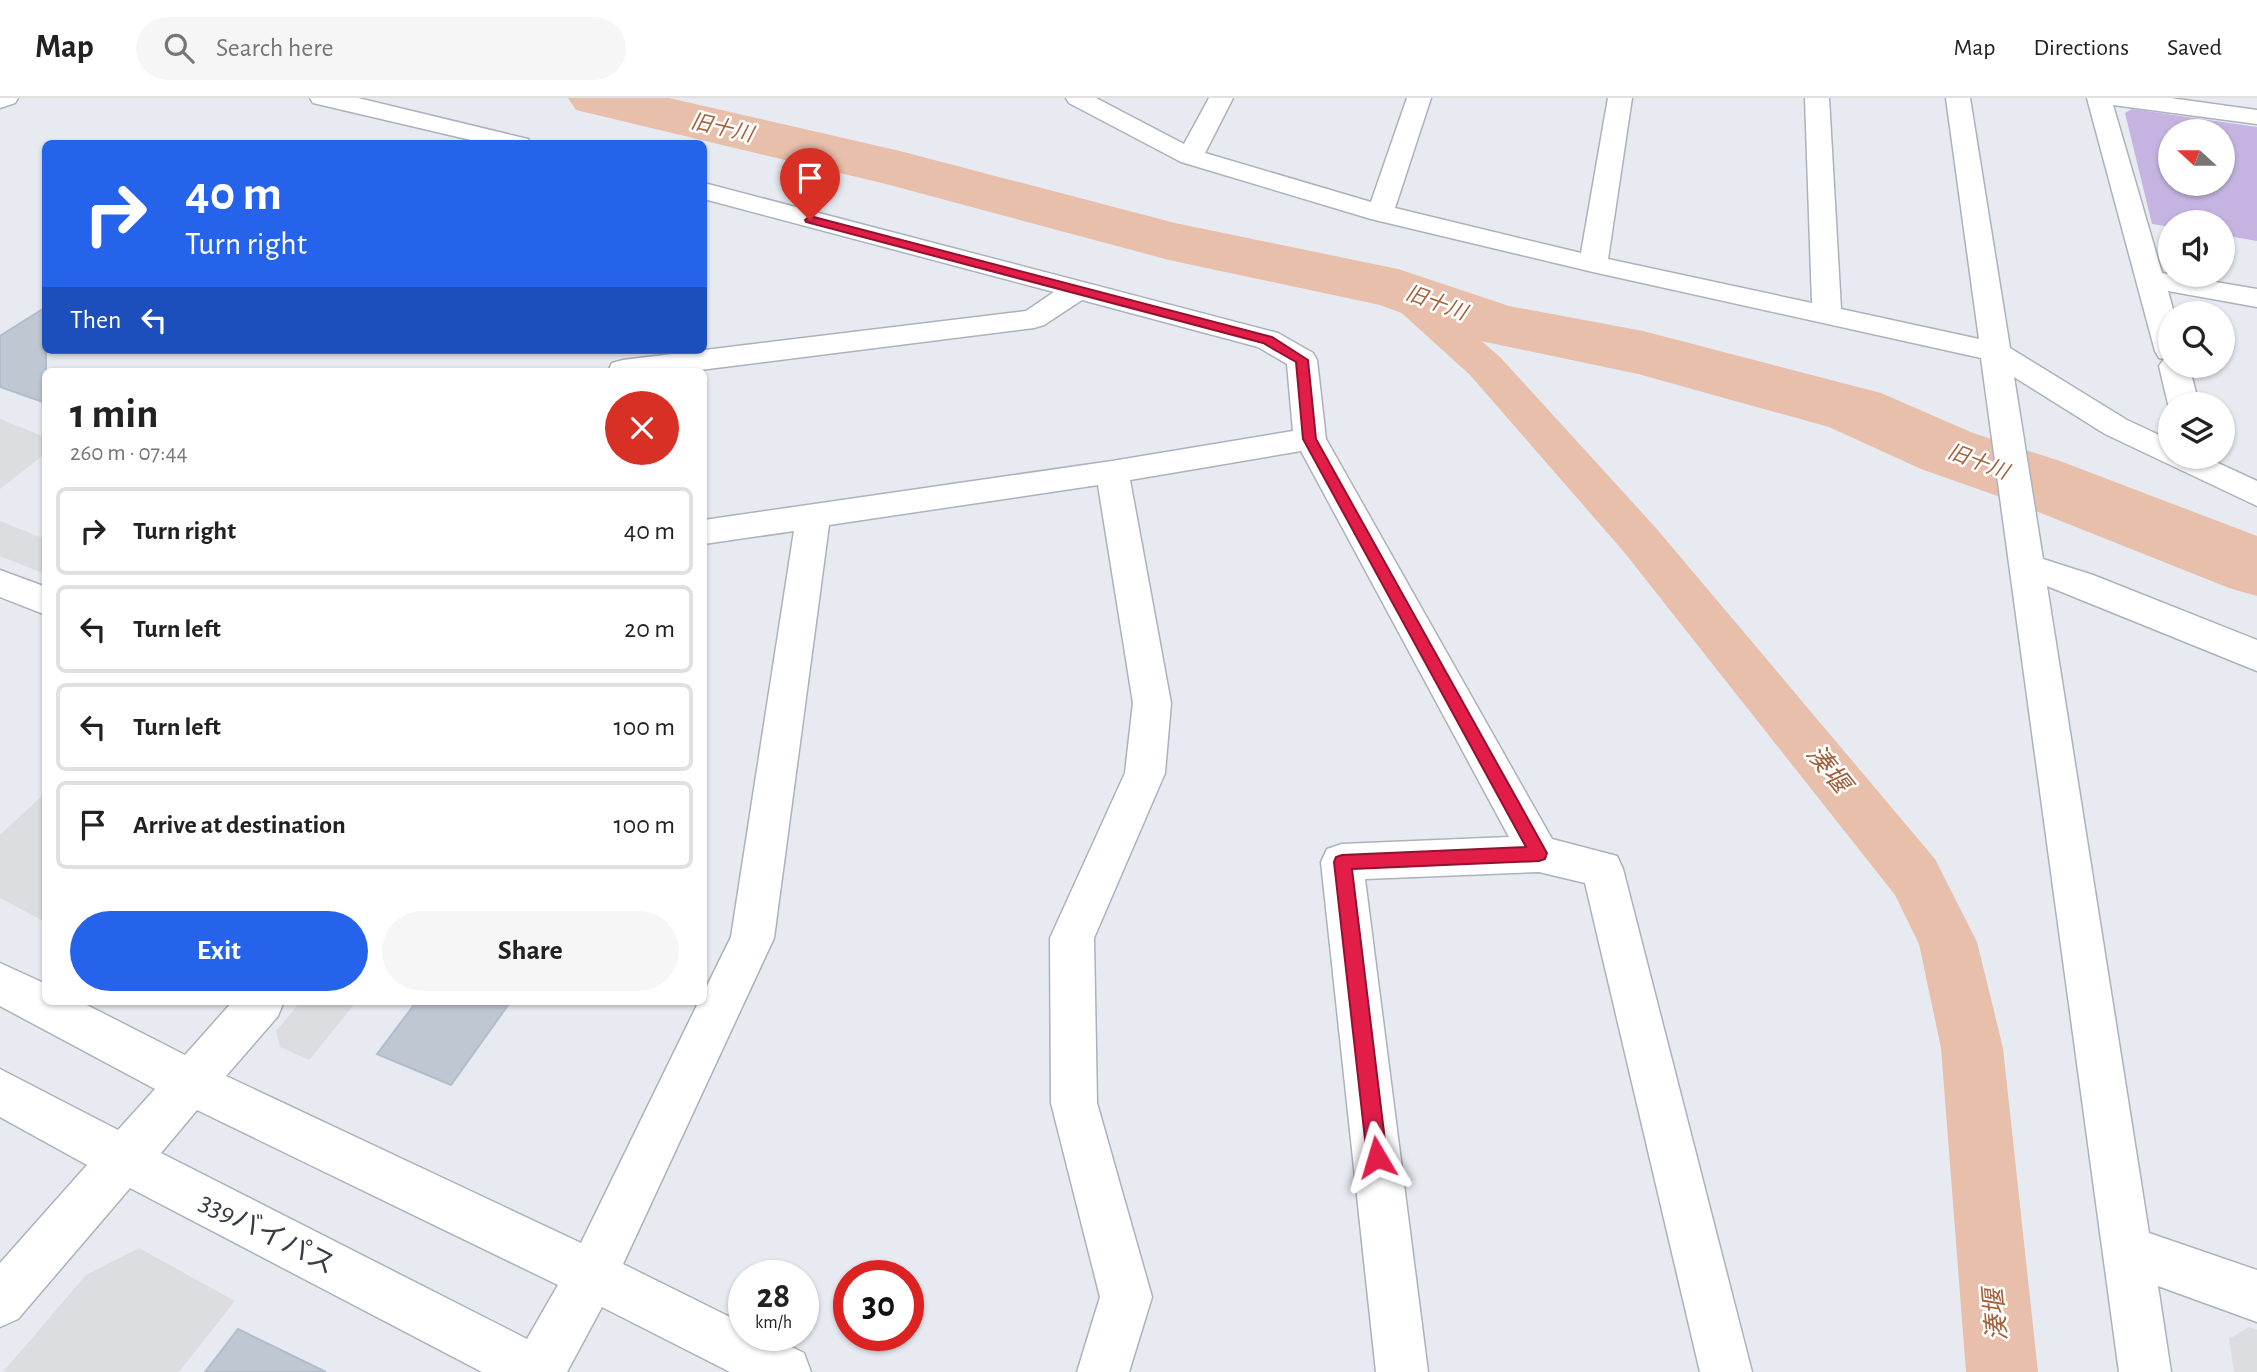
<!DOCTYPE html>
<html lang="en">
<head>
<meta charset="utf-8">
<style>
	body { margin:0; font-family:"Alegreya Sans","Noto Sans JP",sans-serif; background:#f6f6f6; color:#222; height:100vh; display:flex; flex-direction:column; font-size:26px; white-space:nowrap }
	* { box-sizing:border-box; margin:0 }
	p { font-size:23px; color:#767676 }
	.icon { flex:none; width:38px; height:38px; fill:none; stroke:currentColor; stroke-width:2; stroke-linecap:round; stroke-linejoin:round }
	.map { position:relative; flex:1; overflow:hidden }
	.sheet { position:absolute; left:42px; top:270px; width:665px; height:637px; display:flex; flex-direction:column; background:#fff; border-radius:10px; box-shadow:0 2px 5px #0004 }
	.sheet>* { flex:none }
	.top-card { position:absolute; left:42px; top:42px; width:665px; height:214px; border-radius:10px; box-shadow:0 2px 5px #0004; background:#2563eb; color:#fff; overflow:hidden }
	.needle { width:46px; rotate:291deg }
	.tools { position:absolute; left:2158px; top:21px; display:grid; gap:14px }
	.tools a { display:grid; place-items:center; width:77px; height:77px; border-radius:50%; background:#fff; box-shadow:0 2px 5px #0004; font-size:35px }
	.speed { position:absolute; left:728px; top:1162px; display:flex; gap:14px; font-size:35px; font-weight:700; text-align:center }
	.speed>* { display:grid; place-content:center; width:91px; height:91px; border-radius:50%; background:#fff; box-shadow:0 2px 5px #0004; line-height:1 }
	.speed small { font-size:18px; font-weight:400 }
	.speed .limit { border:10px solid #d22; background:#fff; color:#111 }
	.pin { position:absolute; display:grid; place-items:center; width:60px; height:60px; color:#fff; margin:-72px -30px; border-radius:50% 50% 50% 0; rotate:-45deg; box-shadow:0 0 7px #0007 }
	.pin .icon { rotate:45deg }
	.me { position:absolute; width:77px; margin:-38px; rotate:353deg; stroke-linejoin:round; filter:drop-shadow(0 0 5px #0008) }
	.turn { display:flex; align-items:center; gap:24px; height:147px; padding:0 28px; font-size:32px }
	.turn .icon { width:91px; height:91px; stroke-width:2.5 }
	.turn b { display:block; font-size:49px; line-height:60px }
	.then { display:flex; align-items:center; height:66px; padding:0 28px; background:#0003; gap:14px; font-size:26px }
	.round { display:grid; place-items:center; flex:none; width:74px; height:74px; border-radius:37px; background:#f6f6f6 }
	.overview { display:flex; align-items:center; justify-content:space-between; height:119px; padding:0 28px }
	h1 { font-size:42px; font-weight:600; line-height:52px }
	.action { display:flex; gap:14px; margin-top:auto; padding:14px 28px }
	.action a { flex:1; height:80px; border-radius:42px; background:#2563eb; color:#fff; font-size:28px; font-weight:600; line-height:80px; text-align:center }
	.action a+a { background:#f6f6f6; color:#222 }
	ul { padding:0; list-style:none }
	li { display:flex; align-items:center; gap:21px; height:88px; margin:0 14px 10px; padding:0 14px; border:4px solid #e0e0e0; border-radius:10px }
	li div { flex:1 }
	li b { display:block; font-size:26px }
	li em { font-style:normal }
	header { display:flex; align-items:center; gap:42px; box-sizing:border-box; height:98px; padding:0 35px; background:#fff; border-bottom:2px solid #e0e0e0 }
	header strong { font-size:33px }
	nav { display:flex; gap:38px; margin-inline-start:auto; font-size:24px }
	.search { width:490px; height:63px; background:#f6f6f6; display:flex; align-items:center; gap:18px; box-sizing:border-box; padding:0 24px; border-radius:38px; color:#767676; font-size:26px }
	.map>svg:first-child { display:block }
	.green { fill:#c5b4e1; fill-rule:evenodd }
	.parking { fill:#dbdde0 }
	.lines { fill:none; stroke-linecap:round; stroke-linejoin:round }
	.canal { fill:#e8bfaa; fill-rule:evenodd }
	.river { fill:#e8bfaa; fill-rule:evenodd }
	.building { fill:#bec7d2; stroke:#b2bdcc; stroke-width:2 }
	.minor-casing { stroke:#abb2bc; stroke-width:3 }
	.minor { fill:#fff; fill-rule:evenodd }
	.route { fill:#e11d48; stroke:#92132f; stroke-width:2 }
	.labels { text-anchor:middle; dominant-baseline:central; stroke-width:5; stroke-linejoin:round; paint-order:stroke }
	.far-water-label { font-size:21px; font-style:italic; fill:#a3613c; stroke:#fff }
	.water-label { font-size:26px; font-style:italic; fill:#a3613c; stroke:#fff }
	.near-street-label { font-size:28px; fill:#373d44; stroke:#fff }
</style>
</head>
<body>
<header>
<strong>Map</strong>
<div class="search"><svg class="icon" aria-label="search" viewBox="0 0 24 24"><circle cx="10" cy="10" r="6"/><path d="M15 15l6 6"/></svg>Search here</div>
<nav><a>Map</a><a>Directions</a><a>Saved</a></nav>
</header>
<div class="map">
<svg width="2257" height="1274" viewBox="0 0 2257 1274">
	<rect width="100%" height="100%" fill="#e7ebf1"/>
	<!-- green -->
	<path class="green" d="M2132,11L2257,29V143L2223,137L2222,124H2170V129L2152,126L2125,15ZM2170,33H2222V86H2170Z"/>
	<!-- parking -->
	<g class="parking">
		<path d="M0,321L45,339L46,355L0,391Z"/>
		<path d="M0,423L45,441V476L0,458Z"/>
		<path d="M45,695V824L0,800V737Z"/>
		<path d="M301,903H357L309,962L280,949L276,933Z"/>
		<path d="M139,1150L235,1203L179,1274H3L86,1177Z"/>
		<path d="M2249,1229L2257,1232V1274H2234L2229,1241Z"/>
	</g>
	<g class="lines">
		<!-- canal -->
		<path class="canal" d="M1398,179L1412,183L1500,259L1656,430L1935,761L1977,844L2003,950L2038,1274H1966L1941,950L1919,846L1895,797L1624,454L1470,277L1384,199L1379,191L1384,183Z"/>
		<!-- river -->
		<path class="river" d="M568,0H669L900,53L1175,125L1398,171L1509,208L1643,233L1881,295L1973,335L2060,363L2257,438V498L2229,490L2006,401L1921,371L1829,329L1638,276L1471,241L1380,207L1169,162L886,86L576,12Z"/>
	</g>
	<!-- building -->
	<g class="building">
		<path d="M46,209V305L0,289V238Z"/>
		<path d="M417,903H511L451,987L377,956Z"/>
		<path d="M238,1231L326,1274H205Z"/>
	</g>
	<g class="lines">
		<defs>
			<g id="minor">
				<path d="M0,0H18L15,5L0,10Z"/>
				<path d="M310,0H358L528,41L531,46H488L313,5Z"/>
				<path d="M1066,0H1096L1184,46L1209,0H1233L1205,55L1371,104L1407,0H1431L1395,110L1581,155L1608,0H1632L1608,161L1812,205L1805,0H1829L1841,211L1979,241L1946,0H1970L2010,250L2127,322L2170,342V359H2205L2257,383V408L2105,336L2014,279L2043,461L2093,477L2257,542V573L2047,488L2149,1135L2257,1172V1224L2158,1188L2171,1274H2119L1981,260L1593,174L1371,121L1181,64L1069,5Z"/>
				<path d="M2087,0H2170L2257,12V26L2113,7L2162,175L2257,191V209L2168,193L2174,215H2170V268H2189L2199,306H2170V308L2168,306L2159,268L2164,261L2159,260L2155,253Z"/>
				<path d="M704,85L1278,235L1313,255L1317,262L1326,341L1552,741L1617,758L1623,771L1752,1274H1700L1585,785L1539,774L1365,781L1428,1274H1376L1321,764L1327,751L1342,746L1509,739L1301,353L1130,382L1171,605L1165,675L1094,840L1097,1005L1152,1199L1129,1274H1077L1100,1199L1051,1005L1050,840L1125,675L1133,605L1098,387L829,427L774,840L623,1166L744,1226V1237H767L804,1255L811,1274H730L602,1209L567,1274H482L130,1090L18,1221L0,1229V1165L87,1067L0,1019V971L118,1032L155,991L0,908V865L46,886V903H79L185,957L233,903H284L278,918L226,978L581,1145L699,903H704V894L731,839L794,433L704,446V422L1112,363L1293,333L1287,266L1258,249L1082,202L1044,227L1034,230L692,273H608L612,265L623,262L1026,213L1054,194L704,101ZM197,1012L558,1187L527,1241L161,1055Z"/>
				<path d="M0,472L46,489V517L0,499Z"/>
			</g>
		</defs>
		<!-- minor casing -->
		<use href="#minor" class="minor-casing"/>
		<!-- minor -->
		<use href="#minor" class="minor"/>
	</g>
	<!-- route -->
	<path class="route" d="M810,118L1272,239L1308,262L1316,341L1547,755L1545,761L1539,763L1352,771L1387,1059L1384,1066L1377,1069L1370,1066L1367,1059L1334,764L1336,759L1342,757L1526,749L1303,341L1296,264L1263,245L806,124L805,122Z"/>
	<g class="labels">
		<!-- far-water labels -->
		<g class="far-water-label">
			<text transform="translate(722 30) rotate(13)">旧十川</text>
			<text transform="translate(1436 205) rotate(20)">旧十川</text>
			<text transform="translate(1978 364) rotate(21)">旧十川</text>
		</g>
		<!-- water labels -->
		<g class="water-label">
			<text transform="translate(1828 671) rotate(51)">湊堰</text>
			<text transform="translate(1996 1217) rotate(-95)">湊堰</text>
		</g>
		<!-- near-street labels -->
		<g class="near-street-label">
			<text transform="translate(267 1136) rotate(27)">339バイパス</text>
		</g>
	</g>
</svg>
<div class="tools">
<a><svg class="needle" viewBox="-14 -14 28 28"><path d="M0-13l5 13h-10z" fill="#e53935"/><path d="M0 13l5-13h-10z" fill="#767676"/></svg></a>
<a><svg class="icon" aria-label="sound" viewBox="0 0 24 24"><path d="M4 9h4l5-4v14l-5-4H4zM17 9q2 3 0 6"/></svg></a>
<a><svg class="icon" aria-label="search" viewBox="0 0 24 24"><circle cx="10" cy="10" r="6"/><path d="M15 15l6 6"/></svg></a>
<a><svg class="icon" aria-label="layers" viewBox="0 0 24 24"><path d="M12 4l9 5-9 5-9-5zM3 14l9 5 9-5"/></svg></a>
</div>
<div class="speed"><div>28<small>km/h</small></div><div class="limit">30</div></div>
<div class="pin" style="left:810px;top:122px;background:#d93025"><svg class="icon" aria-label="arrive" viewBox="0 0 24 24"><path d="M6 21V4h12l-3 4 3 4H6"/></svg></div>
<svg class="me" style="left:1377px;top:1059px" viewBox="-20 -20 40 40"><path d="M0-17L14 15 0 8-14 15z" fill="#e11d48" stroke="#fff" stroke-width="4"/></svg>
<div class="top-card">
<div class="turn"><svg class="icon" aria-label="right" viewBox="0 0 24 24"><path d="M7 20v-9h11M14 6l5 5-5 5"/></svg><div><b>40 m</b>Turn right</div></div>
<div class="then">Then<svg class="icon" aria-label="left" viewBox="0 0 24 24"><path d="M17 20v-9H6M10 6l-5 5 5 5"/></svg></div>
</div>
<section class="sheet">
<div class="overview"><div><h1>1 min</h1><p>260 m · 07:44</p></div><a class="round" style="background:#d93025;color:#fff"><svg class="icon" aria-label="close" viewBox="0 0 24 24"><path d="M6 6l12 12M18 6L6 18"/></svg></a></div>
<ul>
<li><svg class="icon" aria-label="right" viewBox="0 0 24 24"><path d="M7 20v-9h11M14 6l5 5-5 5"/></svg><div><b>Turn right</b></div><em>40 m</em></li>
<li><svg class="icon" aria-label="left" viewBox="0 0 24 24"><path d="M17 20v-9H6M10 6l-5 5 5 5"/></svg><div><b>Turn left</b></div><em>20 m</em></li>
<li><svg class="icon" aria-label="left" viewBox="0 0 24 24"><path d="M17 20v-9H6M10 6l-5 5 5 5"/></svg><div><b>Turn left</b></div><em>100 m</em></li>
<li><svg class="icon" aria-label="arrive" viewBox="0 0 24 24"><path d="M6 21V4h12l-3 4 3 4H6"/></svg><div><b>Arrive at destination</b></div><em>100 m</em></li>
</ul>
<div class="action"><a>Exit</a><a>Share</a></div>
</section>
</div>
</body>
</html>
